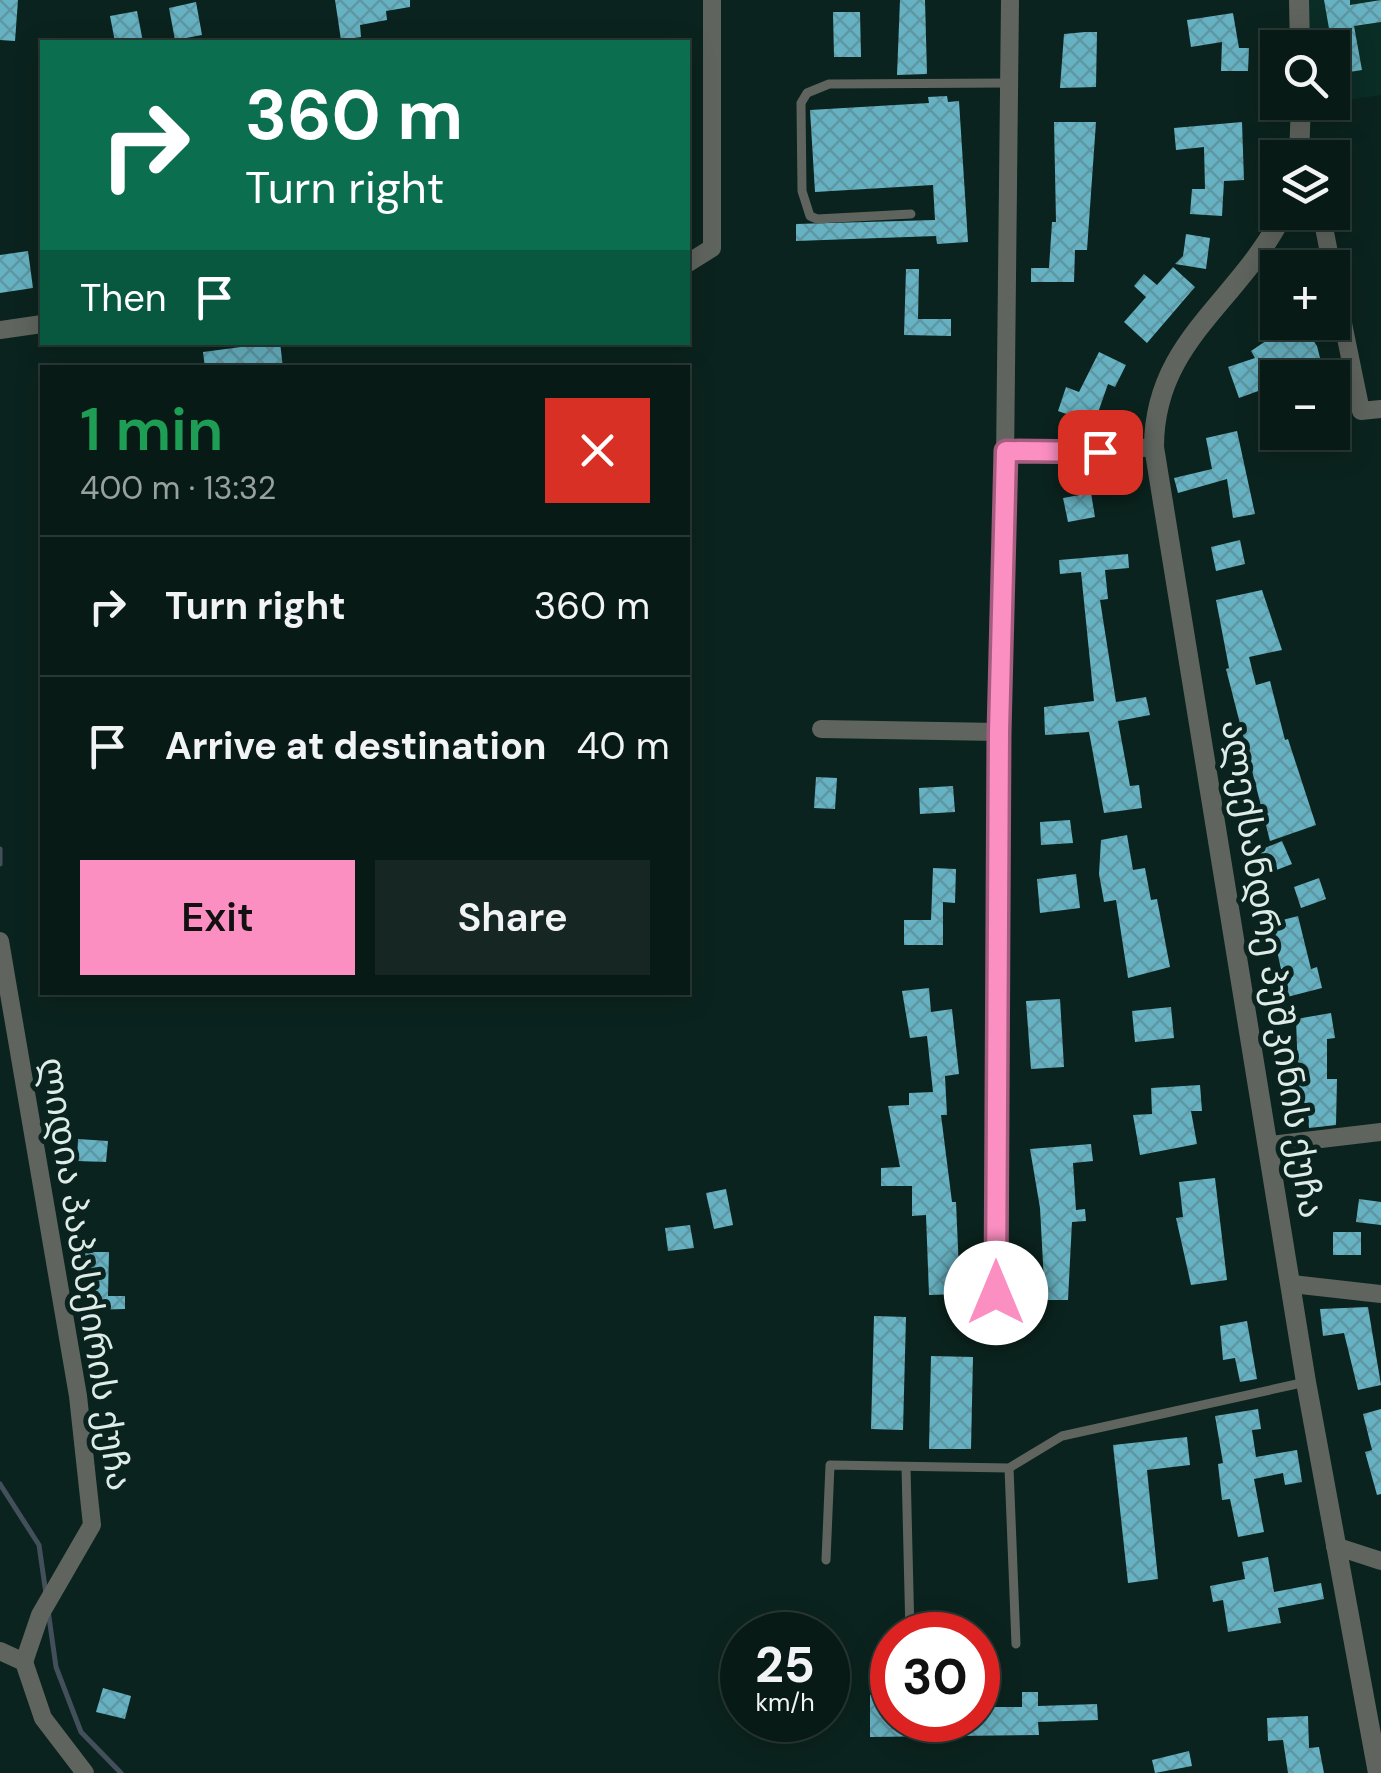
<!DOCTYPE html>
<html lang="en">
<head>
<meta charset="utf-8">
<style>
	body { margin:0; font-family:"DM Sans","Noto Sans Georgian",sans-serif; background:#162723; color:#f1f3f6; height:100vh; display:flex; flex-direction:column; font-size:38px; white-space:nowrap }
	* { box-sizing:border-box; margin:0 }
	p { font-size:32px; color:#98a1a1 }
	.icon { flex:none; width:55px; height:55px; fill:none; stroke:currentColor; stroke-width:2; stroke-linecap:round; stroke-linejoin:round }
	.map { position:relative; flex:1; overflow:hidden }
	.side { position:absolute; left:40px; top:365px; width:650px; height:630px; display:flex; flex-direction:column; background:#081a16; border-radius:0px; box-shadow:0 5px 25px #0003,0 0 0 2px #293835 }
	.side>* { flex:none }
	.top-card { position:absolute; left:40px; top:40px; width:650px; height:305px; border-radius:0px; box-shadow:0 5px 25px #0003,0 0 0 2px #293835; background:#0b6e4f; color:#fff; overflow:hidden }
	.controls { position:absolute; left:1260px; top:30px; display:grid; gap:20px }
	.controls a { display:grid; place-items:center; width:90px; height:90px; border-radius:0px; background:#081a16; box-shadow:0 5px 25px #0003,0 0 0 2px #293835; font-size:50px }
	.speed { position:absolute; left:720px; top:1612px; display:flex; gap:20px; font-size:50px; font-weight:700; text-align:center }
	.speed>* { display:grid; place-content:center; width:130px; height:130px; border-radius:50%; background:#081a16; box-shadow:0 5px 25px #0003,0 0 0 2px #293835; line-height:1 }
	.speed small { font-size:25px; font-weight:400 }
	.speed .limit { border:15px solid #d22; background:#fff; color:#111 }
	.pin { position:absolute; display:grid; place-items:center; width:85px; height:85px; color:#fff; margin:-42px; border-radius:20px; box-shadow:0 5px 15px #0006 }
	.me { position:absolute; width:110px; margin:-55px; rotate:0deg; stroke-linejoin:round; filter:drop-shadow(0 0 8px #0008) }
	.turn { display:flex; align-items:center; gap:35px; height:210px; padding:0 40px; font-size:45px }
	.turn .icon { width:130px; height:130px; stroke-width:2.5 }
	.turn b { display:block; font-size:70px; line-height:85px }
	.then { display:flex; align-items:center; height:95px; padding:0 40px; background:#0003; gap:20px; font-size:38px }
	.round { display:grid; place-items:center; flex:none; width:105px; height:105px; border-radius:0px; background:#162723 }
	.overview { display:flex; align-items:center; justify-content:space-between; height:170px; padding:0 40px }
	h1 { font-size:60px; font-weight:600; line-height:75px; color:#1e9e55 }
	.button { display:flex; gap:20px; margin-top:auto; padding:20px 40px }
	.button a { flex:1; height:115px; border-radius:0px; background:#fc8fc2; color:#111; font-size:40px; font-weight:600; line-height:115px; text-align:center }
	.button a+a { background:#162723; color:#f1f3f6 }
	ul { padding:0; list-style:none }
	li { display:flex; align-items:center; gap:30px; height:140px; padding:0 40px; border-top:2px solid #293835 }
	li div { flex:1 }
	li b { display:block; font-size:38px }
	li em { font-style:normal }
	.map>svg:first-child { display:block }
	.built { fill:#0a2d26 }
	.lines { fill:none; stroke-linecap:round; stroke-linejoin:round }
	.stream { stroke:#43505b; stroke-width:5 }
	.building { fill:url(#building-cross-hatch) }
	.service { stroke:#5f655e; stroke-width:9 }
	.minor { stroke:#5f655e; stroke-width:18 }
	.tertiary { stroke:#5f655e; stroke-width:20 }
	.route-casing { stroke:#a45d7e; stroke-width:25 }
	.route { stroke:#fc8fc2; stroke-width:18 }
	.labels { text-anchor:middle; dominant-baseline:central; stroke-width:10; stroke-linejoin:round; paint-order:stroke }
	.street-label { font-size:35px; fill:#deece8; stroke:#0b231e }
</style>
</head>
<body>
<div class="map">
<svg width="1381" height="1773" viewBox="0 0 1381 1773">
	<defs>
		<pattern id="building-cross-hatch" width="8" height="8" patternUnits="userSpaceOnUse" patternTransform="scale(2.5)"><rect width="8" height="8" fill="#66b2c2"/><path d="M0 0l8 8M0 8l8-8" fill="none" stroke="#5d97a3"/></pattern>
	</defs>
	<rect width="100%" height="100%" fill="#0b231e"/>
	<!-- built -->
	<path class="built" d="M1306,0H1381V95L1333,102L1332,48L1308,47Z"/>
	<g class="lines">
		<!-- stream -->
		<g class="stream">
			<path d="M0,849V864"/>
			<path d="M0,1484L39,1545L46,1594"/>
			<path d="M48,1610L56,1667L81,1732L121,1773"/>
		</g>
	</g>
	<!-- building -->
	<g class="building">
		<path d="M0,0H18L15,41L0,40Z"/>
		<path d="M335,0H410V7L386,11L387,20L360,25L361,37L341,40Z"/>
		<path d="M900,0H925L927,74L897,75Z"/>
		<path d="M1324,0H1350V5L1381,0V22L1354,26L1362,70L1337,74Z"/>
		<path d="M196,2L202,35L175,40L169,8Z"/>
		<path d="M137,11L143,42H115L110,16Z"/>
		<path d="M833,12H860L861,57H834Z"/>
		<path d="M1233,13L1239,48H1249L1248,71H1221L1222,42L1191,47L1187,20Z"/>
		<path d="M1085,32H1097L1096,87L1060,88L1064,34Z"/>
		<path d="M947,96L948,102L959,101L968,242L937,244L936,236L796,241V224L935,220L933,185L815,192L810,110L929,103L928,97Z"/>
		<path d="M1054,122H1096L1087,250H1075L1074,282H1031V268H1049L1052,222H1056Z"/>
		<path d="M1242,122L1244,180L1224,181L1222,216L1190,214L1192,189H1205L1204,147L1176,150L1174,128Z"/>
		<path d="M1186,234L1210,238L1206,269L1175,264L1183,256Z"/>
		<path d="M28,251L33,288L0,293V255Z"/>
		<path d="M1173,267L1195,287L1147,343L1124,322L1146,297L1134,286L1144,274L1157,285Z"/>
		<path d="M906,269H919L918,319H951V336L904,335Z"/>
		<path d="M1294,322H1301L1317,346L1325,378H1290L1287,370L1259,385L1261,390L1239,398L1228,367L1255,358L1251,351Z"/>
		<path d="M280,342L283,368H205L203,352Z"/>
		<path d="M1099,352L1126,365L1115,387L1108,384L1094,424L1058,411L1066,387L1079,392Z"/>
		<path d="M1237,431L1255,514L1233,518L1227,479L1178,493L1174,478L1212,469L1206,438Z"/>
		<path d="M1091,493L1095,517L1068,522L1063,498Z"/>
		<path d="M1240,540L1245,564L1216,571L1211,547Z"/>
		<path d="M1128,554L1129,568L1105,570L1108,599L1100,600L1116,702L1146,697L1150,715L1118,721L1130,786L1139,785L1142,808L1104,813L1089,732L1045,735L1044,707L1094,701L1081,572L1060,574L1059,560Z"/>
		<path d="M1262,590L1282,650L1249,657L1256,685L1270,681L1285,740L1288,739L1316,825L1270,841L1226,669L1229,668L1216,600Z"/>
		<path d="M816,777L837,778L835,809L814,808Z"/>
		<path d="M953,786L955,812L920,814L919,788Z"/>
		<path d="M1070,820L1073,843L1041,845L1040,822Z"/>
		<path d="M1127,835L1133,870L1145,868L1151,900L1157,899L1170,967L1128,978L1116,900L1104,902L1099,874L1101,840Z"/>
		<path d="M1282,841L1292,864L1269,873L1260,850Z"/>
		<path d="M933,868L956,869L955,903L943,902V945H904V920H931Z"/>
		<path d="M1076,874L1080,908L1040,913L1037,879Z"/>
		<path d="M1319,878L1326,899L1301,908L1294,887Z"/>
		<path d="M1298,916L1311,969L1317,967L1322,988L1287,997L1271,923Z"/>
		<path d="M929,988L931,1012L952,1009L959,1074L945,1076L947,1115H941L952,1202H956L960,1294L929,1295L926,1215L912,1216V1186H881V1168L900,1167L888,1106L909,1105V1093L933,1092L927,1036L910,1038L902,991Z"/>
		<path d="M1060,999L1064,1067L1031,1069L1026,1001Z"/>
		<path d="M1171,1007L1174,1038L1135,1042L1132,1011Z"/>
		<path d="M1331,1013L1335,1038L1327,1039V1079H1337L1336,1125L1309,1128L1307,1103H1299L1296,1019Z"/>
		<path d="M1200,1085L1202,1111H1191L1197,1144L1140,1155L1133,1115L1152,1114L1151,1088Z"/>
		<path d="M78,1139L108,1141L106,1162L77,1161Z"/>
		<path d="M1091,1144L1093,1161L1073,1163L1076,1210L1085,1209L1086,1221L1072,1222L1068,1300H1045L1040,1208L1030,1149Z"/>
		<path d="M1215,1178L1227,1280L1191,1285L1176,1218L1183,1217L1179,1182Z"/>
		<path d="M726,1189L733,1225L714,1229L706,1193Z"/>
		<path d="M1359,1199L1381,1202V1225L1356,1222Z"/>
		<path d="M690,1225L694,1248L668,1251L665,1228Z"/>
		<rect x="1333" y="1232" width="28" height="23"/>
		<path d="M84,1252H109L108,1296H125V1309L85,1310Z"/>
		<path d="M1368,1307L1381,1385L1358,1390L1344,1333L1323,1336L1320,1309Z"/>
		<path d="M874,1316L906,1317L903,1430L871,1429Z"/>
		<path d="M1247,1321L1257,1379L1240,1382L1235,1358L1223,1360L1220,1326Z"/>
		<path d="M931,1356L973,1357L971,1449H929Z"/>
		<path d="M1258,1409L1261,1429L1252,1430L1256,1457L1297,1450L1302,1482L1285,1485L1283,1473L1254,1479L1264,1532L1238,1537L1230,1499L1222,1500L1218,1464L1223,1463L1215,1416Z"/>
		<path d="M1381,1409V1494L1377,1495L1365,1452L1372,1450L1363,1414Z"/>
		<path d="M1187,1437L1190,1465L1147,1470L1158,1579L1128,1583L1113,1445Z"/>
		<path d="M1268,1557L1274,1592L1321,1583L1324,1599L1278,1608L1281,1623L1228,1632L1223,1600L1213,1602L1210,1586L1245,1579L1242,1562Z"/>
		<path d="M103,1688L131,1696L125,1719L96,1712Z"/>
		<path d="M1022,1692H1038V1706L1097,1704L1098,1720L1038,1722L1039,1735L870,1737V1695H884V1708H892V1720H978V1707H1022Z"/>
		<path d="M1308,1716L1309,1748L1319,1747L1324,1773H1288L1283,1740L1268,1741L1267,1718Z"/>
		<path d="M1189,1751L1192,1766L1155,1773L1152,1760Z"/>
	</g>
	<g class="lines">
		<!-- service -->
		<g class="service">
			<path d="M911,214L817,219L810,216L802,191L801,103L807,93L829,84L1009,83"/>
			<path d="M906,1467L910,1635"/>
			<path d="M1009,1468L1016,1644"/>
			<path d="M826,1560L830,1465L1009,1468L1062,1436L1306,1382"/>
		</g>
		<!-- minor -->
		<g class="minor">
			<path d="M1321,212L1332,268"/>
			<path d="M688,263L712,248V0"/>
			<path d="M1332,270L1361,411L1381,409"/>
			<path d="M0,330L42,324"/>
			<path d="M1007,451L1073,454L1154,447"/>
			<path d="M821,729L999,732"/>
			<path d="M0,941L78,1396L92,1525L40,1615L24,1662"/>
			<path d="M1270,1145L1381,1132"/>
			<path d="M1292,1284L1381,1294"/>
			<path d="M996,1293L1010,0"/>
			<path d="M1335,1546L1381,1561"/>
			<path d="M0,1651L24,1662L43,1718L85,1773"/>
		</g>
		<!-- tertiary -->
		<g class="tertiary">
			<path d="M1299,0L1300,48"/>
			<path d="M1299,158L1301,102"/>
			<path d="M1284,212C1240,302 1154,340 1154,447L1306,1382L1378,1773"/>
		</g>
	</g>
	<g class="lines">
		<defs>
			<path id="route" d="M996,1293L999,732L1006,451L1100,452"/>
		</defs>
		<!-- route casing -->
		<use href="#route" class="route-casing"/>
		<!-- route -->
		<use href="#route" class="route"/>
	</g>
	<g class="labels">
		<!-- street labels -->
		<g class="street-label">
			<text transform="translate(1273 969) rotate(81)">ალექსანდრე პუშკინის ქუჩა</text>
			<text transform="translate(86 1274) rotate(81)">ლიდია პაპასქირის ქუჩა</text>
		</g>
	</g>
</svg>
<div class="controls">
<a><svg class="icon" aria-label="search" viewBox="0 0 24 24"><circle cx="10" cy="10" r="6"/><path d="M15 15l6 6"/></svg></a>
<a><svg class="icon" aria-label="layers" viewBox="0 0 24 24"><path d="M12 4l9 5-9 5-9-5zM3 14l9 5 9-5"/></svg></a>
<a>+</a>
<a>−</a>
</div>
<div class="speed"><div>25<small>km/h</small></div><div class="limit">30</div></div>
<div class="pin" style="left:1100px;top:452px;background:#d93025"><svg class="icon" aria-label="arrive" viewBox="0 0 24 24"><path d="M6 21V4h12l-3 4 3 4H6"/></svg></div>
<svg class="me" style="left:996px;top:1293px" viewBox="-20 -20 40 40"><circle r="19" fill="#fff"/><path d="M0-13L10 11 0 6-10 11z" fill="#fc8fc2"/></svg>
<div class="top-card">
<div class="turn"><svg class="icon" aria-label="right" viewBox="0 0 24 24"><path d="M7 20v-9h11M14 6l5 5-5 5"/></svg><div><b>360 m</b>Turn right</div></div>
<div class="then">Then<svg class="icon" aria-label="arrive" viewBox="0 0 24 24"><path d="M6 21V4h12l-3 4 3 4H6"/></svg></div>
</div>
<section class="side">
<div class="overview"><div><h1>1 min</h1><p>400 m · 13:32</p></div><a class="round" style="background:#d93025;color:#fff"><svg class="icon" aria-label="close" viewBox="0 0 24 24"><path d="M6 6l12 12M18 6L6 18"/></svg></a></div>
<ul>
<li><svg class="icon" aria-label="right" viewBox="0 0 24 24"><path d="M7 20v-9h11M14 6l5 5-5 5"/></svg><div><b>Turn right</b></div><em>360 m</em></li>
<li><svg class="icon" aria-label="arrive" viewBox="0 0 24 24"><path d="M6 21V4h12l-3 4 3 4H6"/></svg><div><b>Arrive at destination</b></div><em>40 m</em></li>
</ul>
<div class="button"><a>Exit</a><a>Share</a></div>
</section>
</div>
</body>
</html>
